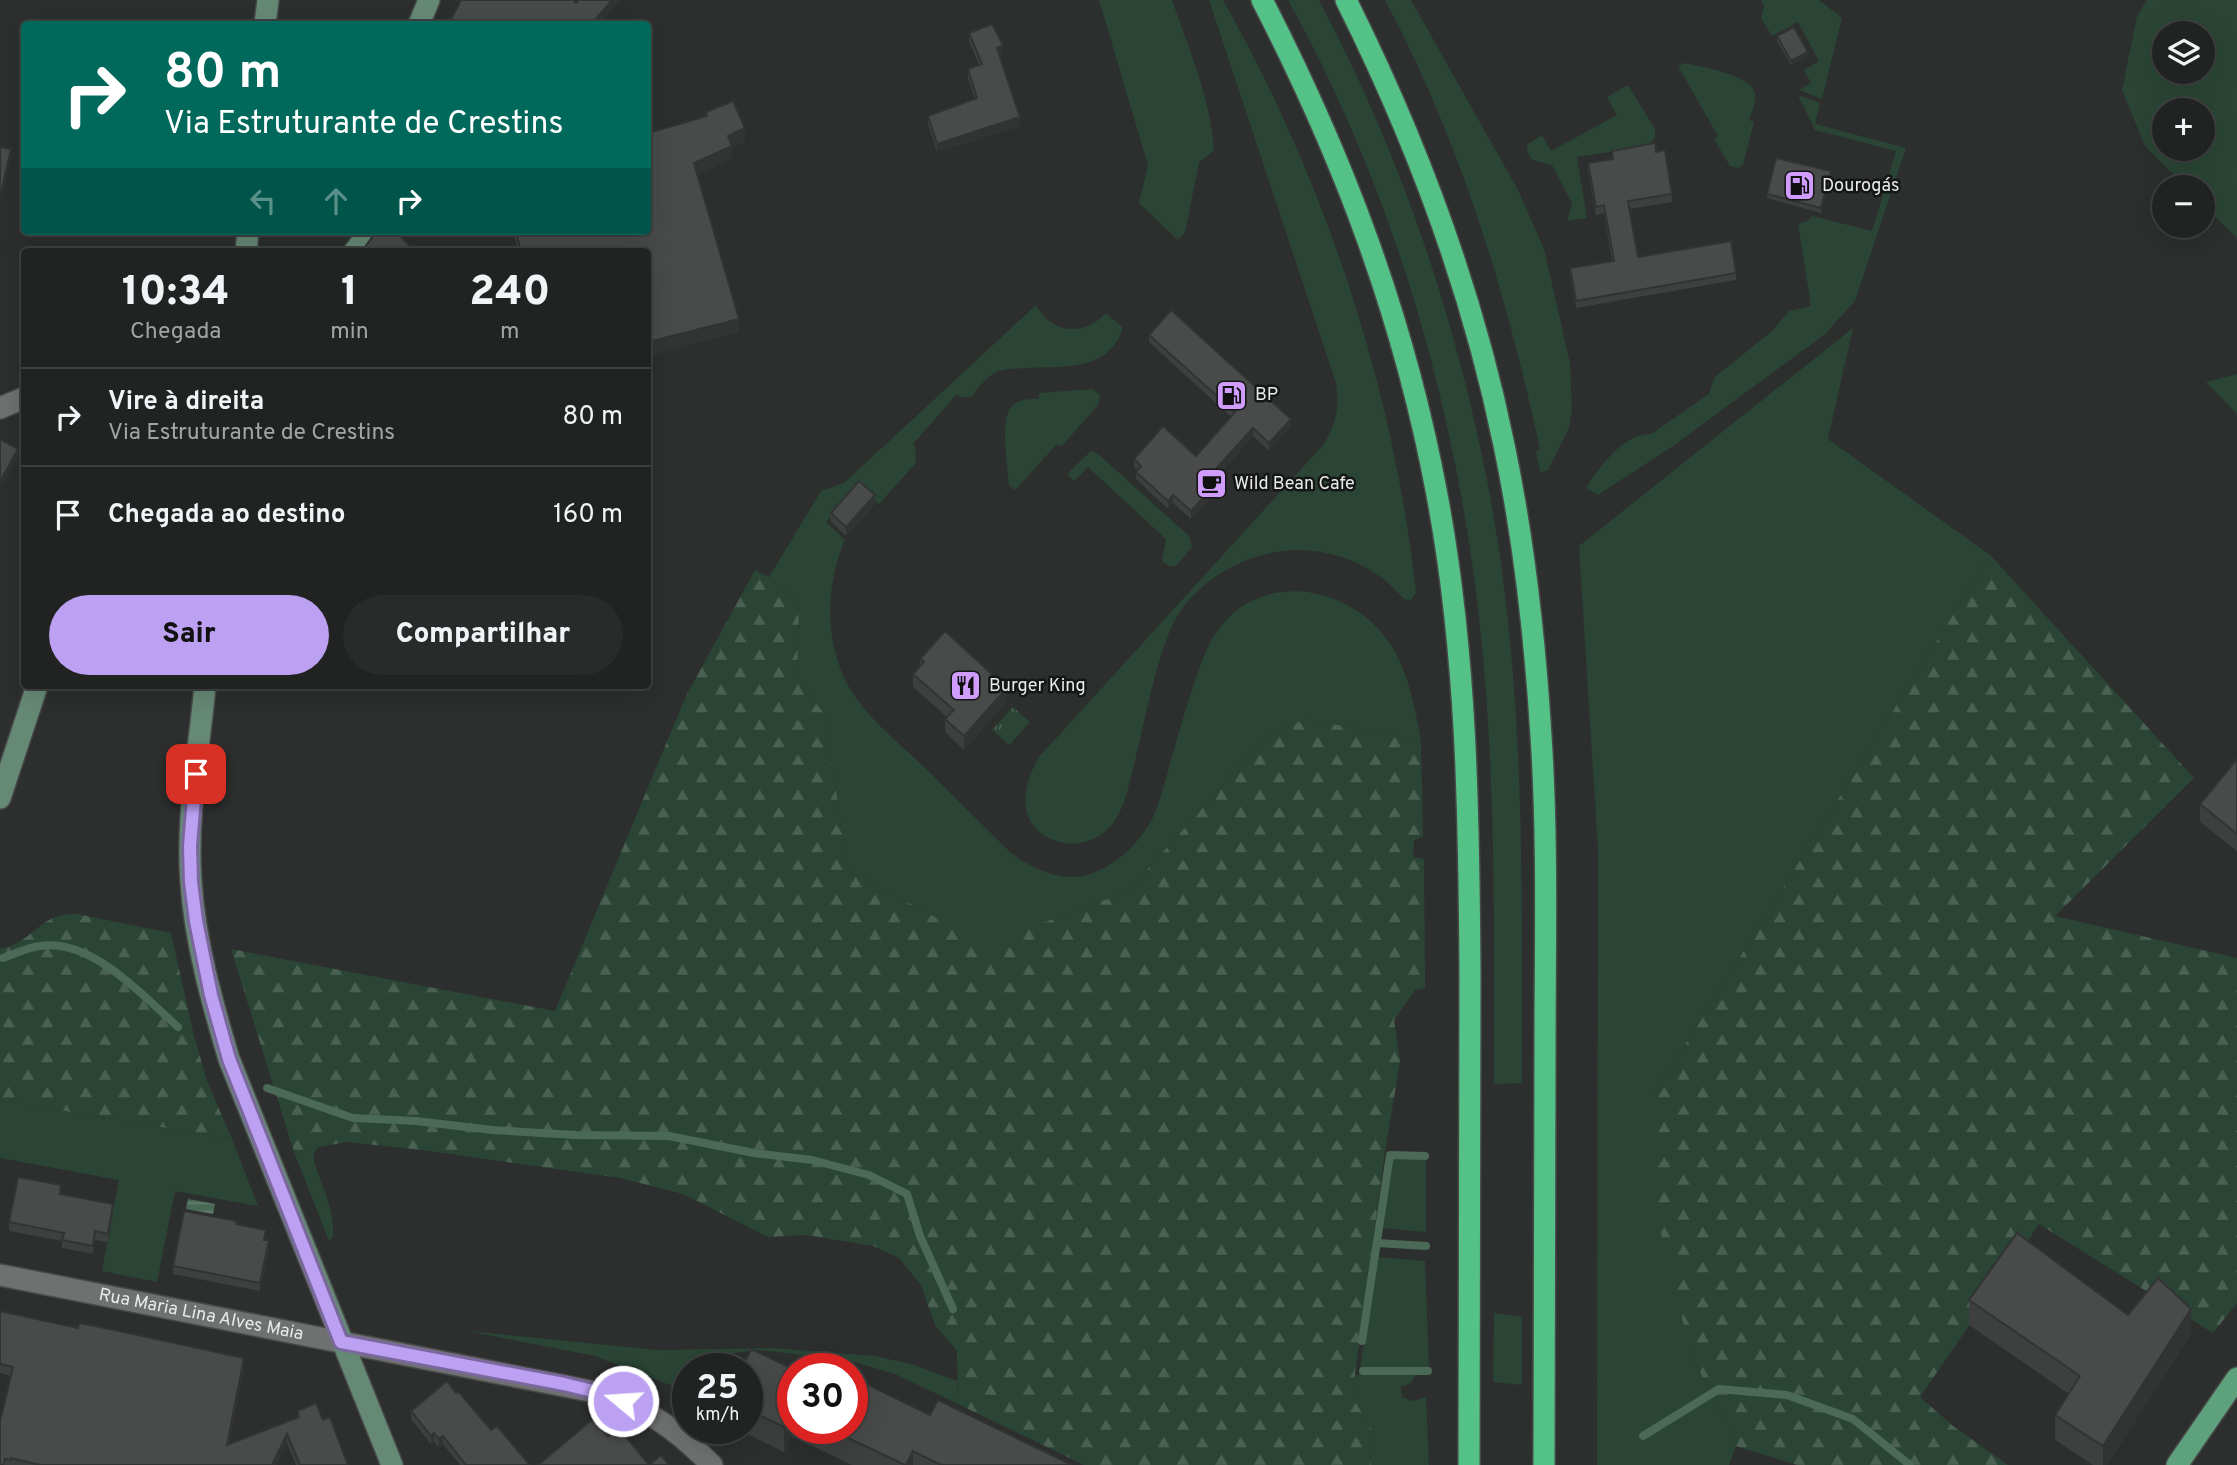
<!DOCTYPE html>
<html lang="pt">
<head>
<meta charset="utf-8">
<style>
	body { margin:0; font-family:Overpass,sans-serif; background:#292b2a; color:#f1f3f6; height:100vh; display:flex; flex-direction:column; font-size:26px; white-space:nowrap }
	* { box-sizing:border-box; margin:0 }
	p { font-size:23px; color:#a2a4a5 }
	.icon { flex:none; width:38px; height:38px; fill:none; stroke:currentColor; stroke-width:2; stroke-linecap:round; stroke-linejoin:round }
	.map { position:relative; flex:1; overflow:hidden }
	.side { position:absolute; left:21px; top:248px; width:630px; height:441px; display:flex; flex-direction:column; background:#212322; border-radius:7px; box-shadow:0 7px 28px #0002,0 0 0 2px #3e4040 }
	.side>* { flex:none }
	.banner { position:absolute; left:21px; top:21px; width:630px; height:214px; border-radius:7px; box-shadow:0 7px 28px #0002,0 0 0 2px #3e4040; background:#00695c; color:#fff; overflow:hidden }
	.buttons { position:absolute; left:2152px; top:21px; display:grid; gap:14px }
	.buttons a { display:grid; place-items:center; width:63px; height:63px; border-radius:50%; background:#212322; box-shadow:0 7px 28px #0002,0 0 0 2px #3e4040; font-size:35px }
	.speed { position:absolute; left:672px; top:1353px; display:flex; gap:14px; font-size:35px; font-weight:700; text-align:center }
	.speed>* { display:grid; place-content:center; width:91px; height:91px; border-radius:50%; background:#212322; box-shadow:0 7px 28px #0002,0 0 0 2px #3e4040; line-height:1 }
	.speed small { font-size:18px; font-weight:400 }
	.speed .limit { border:10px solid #d22; background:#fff; color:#111 }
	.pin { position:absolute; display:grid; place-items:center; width:60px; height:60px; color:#fff; margin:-30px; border-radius:14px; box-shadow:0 4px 10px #0006 }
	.me { position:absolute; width:77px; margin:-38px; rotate:288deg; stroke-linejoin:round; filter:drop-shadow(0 0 5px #0008) }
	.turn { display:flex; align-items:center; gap:24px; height:147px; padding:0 28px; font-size:32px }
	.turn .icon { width:91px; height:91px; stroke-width:2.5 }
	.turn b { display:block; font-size:49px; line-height:60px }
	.lanes { display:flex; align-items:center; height:66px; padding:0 28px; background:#0003; justify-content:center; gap:35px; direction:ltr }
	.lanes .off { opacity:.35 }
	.eta { display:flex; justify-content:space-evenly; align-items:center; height:119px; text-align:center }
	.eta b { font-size:42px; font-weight:800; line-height:49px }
	.cta { display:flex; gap:14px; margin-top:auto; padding:14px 28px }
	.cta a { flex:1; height:80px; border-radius:42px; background:#bca0f2; color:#111; font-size:28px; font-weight:800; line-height:80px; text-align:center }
	.cta a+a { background:#292b2a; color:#f1f3f6 }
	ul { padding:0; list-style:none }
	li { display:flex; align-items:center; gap:21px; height:98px; padding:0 28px; border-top:2px solid #3e4040 }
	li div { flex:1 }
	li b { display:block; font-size:26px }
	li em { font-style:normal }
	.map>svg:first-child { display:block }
	.green { fill:#2a4535; fill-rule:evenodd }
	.forest { fill:url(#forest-firs) }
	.park { fill:url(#park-tufts) }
	.water { fill:url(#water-rules) }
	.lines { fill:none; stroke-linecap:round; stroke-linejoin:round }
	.stream { stroke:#4a6956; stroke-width:8 }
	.street-casing { stroke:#474a48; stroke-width:24 }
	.secondary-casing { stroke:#474a48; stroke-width:24 }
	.primary-casing { stroke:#474a48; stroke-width:24 }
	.highway-casing { stroke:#474a48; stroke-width:24 }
	.street { stroke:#6e716f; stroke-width:21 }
	.secondary { stroke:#668976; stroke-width:21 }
	.primary { stroke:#5ea17d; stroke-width:21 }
	.highway { stroke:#54c187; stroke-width:21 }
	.wall { fill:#3e403f }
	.shaded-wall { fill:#323433 }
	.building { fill:#484b49; stroke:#323433; stroke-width:2 }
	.route-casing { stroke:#7a689d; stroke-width:18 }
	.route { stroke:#bca0f2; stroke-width:12 }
	.labels { text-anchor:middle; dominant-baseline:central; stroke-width:5; stroke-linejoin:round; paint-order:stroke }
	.poi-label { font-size:18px; fill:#e9ebe9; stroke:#151716; text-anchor:start }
	.street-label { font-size:18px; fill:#e9ebe9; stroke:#151716 }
</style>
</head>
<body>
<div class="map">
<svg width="2237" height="1465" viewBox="0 0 2237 1465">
	<defs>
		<pattern id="forest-firs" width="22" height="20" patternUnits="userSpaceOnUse" patternTransform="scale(1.75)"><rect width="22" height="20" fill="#2a4535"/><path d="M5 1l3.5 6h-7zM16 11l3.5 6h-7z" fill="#496052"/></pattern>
		<pattern id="park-tufts" width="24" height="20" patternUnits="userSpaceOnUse" patternTransform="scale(1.75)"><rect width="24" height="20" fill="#2a4535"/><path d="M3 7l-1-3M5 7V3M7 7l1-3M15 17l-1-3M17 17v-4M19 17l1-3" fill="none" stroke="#496052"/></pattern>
		<pattern id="water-rules" width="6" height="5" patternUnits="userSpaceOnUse" patternTransform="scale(1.75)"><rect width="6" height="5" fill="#4a6956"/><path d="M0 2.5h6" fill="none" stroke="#647f6e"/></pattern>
	</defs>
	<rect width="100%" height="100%" fill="#2c2f2d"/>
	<!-- green -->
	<g class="green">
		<path d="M1099,0H1172C1189,49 1210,97 1214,150L1199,162L1185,232L1178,240L1139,203L1148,165Z"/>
		<path d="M1209,0H1223C1325,181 1393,385 1416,592L1411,600L1404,599C1377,567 1338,550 1297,550C1248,551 1197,579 1174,622C1155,661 1145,722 1134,765C1129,783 1126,804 1115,820C1104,838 1080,848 1060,842C1016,830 1020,789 1039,757L1324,444C1336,424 1340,407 1336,383Z"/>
		<path d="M1288,0H1319C1399,151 1454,312 1487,480C1526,677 1522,883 1522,1083L1494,1084C1494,910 1497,735 1472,562C1444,367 1384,173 1288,0Z"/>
		<path d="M1385,0H1411L1518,190L1544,249L1570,363L1572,409L1569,428L1548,470L1540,472L1536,451L1540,449C1507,295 1460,140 1385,0Z"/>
		<path d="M1761,0H1819L1842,18L1822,99L1799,90L1811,83L1804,70L1819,61L1798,22L1772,36L1761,18L1764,6Z"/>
		<path d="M2147,0H2237V238L2203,205V187H2186L2145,146L2122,90L2137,16ZM2165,33H2203V72H2165ZM2165,110H2203V149H2165Z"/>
		<path d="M1684,63C1701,67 1750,74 1755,93C1757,101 1752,112 1749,120L1754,122L1743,164L1739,168L1730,166L1714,139L1718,136L1678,66Z"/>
		<path d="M1628,85L1655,129V138L1647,146L1577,157L1587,218L1567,221L1572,203L1552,165L1532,160L1527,151L1528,144L1542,135L1551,151L1617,115L1607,97Z"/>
		<path d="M1798,95L1820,103L1815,124L1906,148L1855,301L1824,335L1673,446L1598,495L1586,488C1600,466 1623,434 1651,434L1709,394L1714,378L1772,331L1789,311L1811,306L1798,224L1807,221L1812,216L1872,231L1896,151L1815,130Z"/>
		<path d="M1036,305C1051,334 1085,337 1106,313L1123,328C1108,372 1065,366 1026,368C1017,369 1007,368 999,371C987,376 979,387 971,397H960L957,394L913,444L915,447L916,463L879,504L858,486L826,522L845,540C824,587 824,651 854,695C872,722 899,743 922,765C951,794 981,823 1010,852C1033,870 1064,884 1093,873C1117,864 1138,844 1151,821C1159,806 1163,788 1168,771C1177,739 1186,706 1197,675C1203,658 1209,641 1220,627C1264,570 1350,586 1388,641C1408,669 1415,707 1421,741L1306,719L1269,734L1127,892L985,945L849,871L823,712L797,681L799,606L769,577L821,491L844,483Z"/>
		<path d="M1853,328L1828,439L1990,555L1654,1095L1690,1351L1736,1446L1729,1465H1597L1598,849L1579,546Z"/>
		<path d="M2237,374V414L2206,382Z"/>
		<path d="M1093,389L1100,395L1098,405L1061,447L1057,444L1015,490L1009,485C1008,468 999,418 1012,406C1019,399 1029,399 1039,399V393Z"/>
		<path d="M1091,451L1097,453L1189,536L1192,547L1177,565L1170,567L1162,561L1166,539L1088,467L1074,481L1067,474Z"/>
		<path d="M0,1100L232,1139L258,1206L175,1191L157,1282L102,1271L119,1180L0,1158Z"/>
		<path d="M318,1147L314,1153V1162C322,1186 335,1211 333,1237L329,1241L294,1152Z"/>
		<path d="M1392,1157L1426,1159V1232L1381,1228Z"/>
		<path d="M1378,1257L1425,1261L1429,1368H1360Z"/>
		<path d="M1494,1313L1522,1317V1385L1493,1382Z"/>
		<path d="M467,1331L657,1350L773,1348L875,1356L911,1364L957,1381L958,1404L895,1374L851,1361L760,1350L734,1353L716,1365L693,1357L678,1388L595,1356Z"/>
		<path d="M1416,1374L1411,1383L1401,1387L1402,1397L1413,1401L1426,1397L1429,1465H1371L1373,1432L1352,1396L1355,1375Z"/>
	</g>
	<!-- forest -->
	<g class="forest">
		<path d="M1990,555L2194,778L2055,916L2237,958V1303L2213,1333L2039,1224L1920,1397L1953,1426L2008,1465H1797L1736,1446L1690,1351L1654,1204V1095Z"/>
		<path d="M755,570L769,577L799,606L797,681L823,712L849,871L985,944L1127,892L1269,734L1306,719L1421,741L1423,837L1414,840L1413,857L1424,859L1425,988L1415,990L1394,1020L1400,1061L1385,1152L1352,1396L1373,1432L1371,1465H1084L958,1404L957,1351L935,1325L921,1285L899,1258L873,1246L807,1235L768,1237L683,1194L620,1178L422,1150L346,1142L294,1152L231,949L555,1011L686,696Z"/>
		<path d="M77,914L171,933L194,1036L207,1081L232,1139L0,1100V948C19,948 33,929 49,920C58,915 67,914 77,914Z"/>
	</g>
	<!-- park -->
	<path class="park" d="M1013,707L1030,722L1009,745L992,730Z"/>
	<!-- water -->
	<path class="water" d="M188,1199L215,1204L213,1214L186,1209Z"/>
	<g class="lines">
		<!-- stream -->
		<g class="stream">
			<path d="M3,958C15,954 28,947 40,946C92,938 143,996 178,1027"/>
			<path d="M267,1088L353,1118L416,1121L492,1130L576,1135L669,1136L754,1153L812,1160L869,1175L907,1194L920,1236L953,1309"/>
			<path d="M1377,1243L1426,1246"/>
			<path d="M1362,1341L1390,1155L1425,1156"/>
			<path d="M1363,1371H1428"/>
			<path d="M1643,1436L1719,1389L1787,1395L1853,1419L1910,1465"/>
		</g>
		<defs>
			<g id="street">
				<path d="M0,408L24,398"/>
				<path id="s1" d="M0,1275L605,1394C654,1413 675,1429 712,1465"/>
			</g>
			<g id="secondary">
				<path d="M265,24L268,0"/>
				<path d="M419,24L429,0"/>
				<path d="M246,252L248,231"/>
				<path d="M354,252L370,231"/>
				<path d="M205,686C199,751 186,817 191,882C195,942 212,1002 229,1059L392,1465"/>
				<path d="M0,798L37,686"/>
			</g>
			<path id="primary" d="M2177,1465L2237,1378"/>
			<g id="highway">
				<path d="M1262,0C1344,159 1404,318 1437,495C1467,653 1469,815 1470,975C1471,1139 1469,1302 1469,1465"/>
				<path d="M1346,0C1417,142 1472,289 1504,445C1524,540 1535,639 1541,736C1548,840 1545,947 1545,1051C1544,1189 1544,1327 1544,1465"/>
			</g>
		</defs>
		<!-- street casing -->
		<use href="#street" class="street-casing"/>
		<!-- secondary casing -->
		<use href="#secondary" class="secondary-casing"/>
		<!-- primary casing -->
		<use href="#primary" class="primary-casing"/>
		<!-- highway casing -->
		<use href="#highway" class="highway-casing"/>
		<!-- street -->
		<use href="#street" class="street"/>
		<!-- secondary -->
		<use href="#secondary" class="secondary"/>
		<!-- primary -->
		<use href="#primary" class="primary"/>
		<!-- highway -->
		<use href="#highway" class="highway"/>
	</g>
	<!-- wall -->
	<g class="wall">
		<path d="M969,33L1003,53L999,55L1020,126L937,152L928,124V116L975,99L968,78V69L979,65L969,41Z"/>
		<path d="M1777,36L1808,56L1791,65L1777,41Z"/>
		<path d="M706,112L745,141L732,147V159L698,174L739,332L648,356V252H518L513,231H648L706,117Z"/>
		<path d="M1612,151L1656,152L1672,194V202L1629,209L1638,257L1736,273V280L1576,308L1570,276V268L1612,261L1604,213L1596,215L1588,171V163L1612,159Z"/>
		<path d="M1831,176L1821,213L1767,198V194Z"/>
		<path d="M1149,335L1291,426L1269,451L1253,436L1218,475L1221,486L1191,519L1173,503L1168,509L1136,479V472L1137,470L1134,466V459L1196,456L1231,417L1149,342Z"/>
		<path d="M875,504L846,536L831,522V513Z"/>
		<path d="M920,659L1007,701L964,750L945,732V719L947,717L913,687V674L920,666Z"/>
		<path d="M2237,759V851L2200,822V804Z"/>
		<path d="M61,1194L113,1213L108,1242L95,1240L93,1254L62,1248V1241L9,1231V1222Z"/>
		<path d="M237,1224L266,1240L269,1249L260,1291L173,1274V1266Z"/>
		<path d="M1969,1300L2128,1315L2191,1334L2107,1465H2093L2055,1440V1415L2069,1394L1969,1325Z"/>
		<path d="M0,1311L244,1367L229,1445L297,1417V1411L323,1420L348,1465H296L287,1443L276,1465H0L11,1376L0,1373Z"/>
		<path d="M747,1368L793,1369V1428H852L930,1415L1072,1465H852L791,1436L784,1452L735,1428H747Z"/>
		<path d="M456,1393L491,1430L530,1465H460L443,1444L439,1447L434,1442L431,1444L411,1419V1411Z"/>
	</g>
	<!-- shaded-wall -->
	<g class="shaded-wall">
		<path d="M612,0H623L619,2L600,24H592Z"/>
		<path d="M1003,45V53L997,57V48Z"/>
		<path d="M1808,52V56L1791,65V61Z"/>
		<path d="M1020,117V126L937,152V144Z"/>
		<path d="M745,128V141L732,147V159L694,176V163L728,136Z"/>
		<path d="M11,149V158L1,203V194Z"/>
		<path d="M1831,171V176L1821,213V208Z"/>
		<path d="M739,319V332L648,356V342Z"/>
		<path d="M1291,419V426L1269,451V443Z"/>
		<path d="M1253,428V436L1214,479V471Z"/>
		<path d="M18,449V458L1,489V480Z"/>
		<path d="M1221,478V486L1191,519V511Z"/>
		<path d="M875,495V504L846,536V527Z"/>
		<path d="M1173,495V503L1168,509V501Z"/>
		<path d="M1007,688V701L964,750V736Z"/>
		<path d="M113,1204V1213L108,1242V1234Z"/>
		<path d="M95,1231V1240L93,1254V1246Z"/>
		<path d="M269,1240V1249L260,1291V1283Z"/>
		<path d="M2191,1309V1334L2107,1465H2103V1446Z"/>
		<path d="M244,1358V1367L227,1455V1445Z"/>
		<path d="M791,1411V1436L784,1452V1427Z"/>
		<path d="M434,1433V1442L431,1444V1436Z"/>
		<path d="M287,1434V1443L276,1465H272Z"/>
		<path d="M443,1436V1444L439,1447V1439Z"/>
		<path d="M913,1451V1465H906Z"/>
	</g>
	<!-- building -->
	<g class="building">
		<path d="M461,0H573L576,3L579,0H612L592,24H452L453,23L450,21Z"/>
		<path d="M992,24L1003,45L997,48L1020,117L937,144L928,116L977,98L968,69L982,64L969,33Z"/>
		<path d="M1794,27L1808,52L1791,61L1777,36Z"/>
		<path d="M733,101L745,128L728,136L732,146L694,163L739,319L648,342V252H521L516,231H648V133L707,116L706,112Z"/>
		<path d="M1655,143L1656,152L1665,150L1672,194L1628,201L1638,257L1731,241L1736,273L1576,301L1570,268L1614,261L1604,205L1596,207L1588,163L1613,159L1612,151Z"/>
		<path d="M0,147L11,149L1,194H0Z"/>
		<path d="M1776,158L1831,171L1821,208L1767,194Z"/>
		<path d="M377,231H400L401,237L416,252H355L364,248Z"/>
		<path d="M1171,310L1291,419L1269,443L1253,428L1214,471L1221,478L1191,511L1173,495L1168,501L1136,472L1141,466L1134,459L1163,426L1196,456L1235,412L1149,335Z"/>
		<path d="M0,439L18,449L1,480L0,479Z"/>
		<path d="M859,481L875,495L846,527L831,513Z"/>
		<path d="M945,631L1007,688L964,736L945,719L954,710L913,674L924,662L920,659Z"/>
		<path d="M2237,759V834L2200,804Z"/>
		<path d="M18,1177L61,1185L60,1194L113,1204L108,1234L95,1231L93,1246L62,1240L64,1233L9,1222Z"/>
		<path d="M184,1211L237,1221L236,1224L266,1230L264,1240H269L260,1283L173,1266Z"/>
		<path d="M2017,1233L2128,1315L2158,1278L2191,1309L2103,1446L2055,1415L2080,1376L1969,1300Z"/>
		<path d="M0,1311L78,1328L79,1323L105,1328L244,1358L227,1445L299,1417L297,1411L316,1403L323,1420L330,1417L348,1465H300L287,1434L272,1465H40L11,1458V1460L5,1459L3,1465H0V1421L13,1367L0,1364Z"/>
		<path d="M751,1349L793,1369V1411H791L784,1427L747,1409V1368H742Z"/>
		<path d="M816,1360L834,1368H812Z"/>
		<path d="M852,1377L930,1415L938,1400L1072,1465H941L913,1451L906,1465H905L827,1428H852Z"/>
		<path d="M447,1381L456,1393L458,1391L491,1430L497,1426L530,1465H466L443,1436L439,1439L434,1433L431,1436L411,1411Z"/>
		<path d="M593,1419L608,1436L618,1427L649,1465H538Z"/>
		<path d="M661,1455L669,1465H649Z"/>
	</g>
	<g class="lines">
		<defs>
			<path id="route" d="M196,774L190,846L191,882L196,921L211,995L229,1059L341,1342L564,1384L605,1394L623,1401"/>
		</defs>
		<!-- route casing -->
		<use href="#route" class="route-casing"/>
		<!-- route -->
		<use href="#route" class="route"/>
	</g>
	<!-- icons -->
	<defs>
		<symbol id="fuel-square" viewBox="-11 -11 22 22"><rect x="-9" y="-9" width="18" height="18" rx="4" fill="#d09dfe" stroke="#151716"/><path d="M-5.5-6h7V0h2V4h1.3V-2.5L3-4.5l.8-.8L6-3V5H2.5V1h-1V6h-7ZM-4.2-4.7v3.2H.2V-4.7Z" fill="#111"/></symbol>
		<symbol id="cafe-square" viewBox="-11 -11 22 22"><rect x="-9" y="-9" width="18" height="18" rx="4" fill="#d09dfe" stroke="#151716"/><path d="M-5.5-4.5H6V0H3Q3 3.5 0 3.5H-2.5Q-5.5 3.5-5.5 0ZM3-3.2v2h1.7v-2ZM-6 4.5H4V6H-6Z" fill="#111"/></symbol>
		<symbol id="restaurant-square" viewBox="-11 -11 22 22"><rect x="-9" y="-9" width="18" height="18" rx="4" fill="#d09dfe" stroke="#151716"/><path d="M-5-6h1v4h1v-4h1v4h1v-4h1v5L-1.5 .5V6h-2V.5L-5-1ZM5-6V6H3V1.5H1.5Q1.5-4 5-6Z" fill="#111"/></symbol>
	</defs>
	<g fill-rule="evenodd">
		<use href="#fuel-square" x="1782" y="168" width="35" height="35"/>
		<use href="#fuel-square" x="1214" y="378" width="35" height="35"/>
		<use href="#cafe-square" x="1194" y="466" width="35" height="35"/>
		<use href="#restaurant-square" x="948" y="668" width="35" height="35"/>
	</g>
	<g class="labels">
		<!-- poi labels -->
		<g class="poi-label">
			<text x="1822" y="186">Dourogás</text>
			<text x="1255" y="395">BP</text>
			<text x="1234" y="484">Wild Bean Cafe</text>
			<text x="989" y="686">Burger King</text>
		</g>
		<!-- street labels -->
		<g class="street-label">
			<text stroke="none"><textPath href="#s1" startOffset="205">Rua Maria Lina Alves Maia</textPath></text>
		</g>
	</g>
</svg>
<div class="buttons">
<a><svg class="icon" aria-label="layers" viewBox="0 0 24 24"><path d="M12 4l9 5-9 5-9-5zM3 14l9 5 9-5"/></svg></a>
<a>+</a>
<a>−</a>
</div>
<div class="speed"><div>25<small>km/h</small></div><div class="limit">30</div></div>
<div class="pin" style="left:196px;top:774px;background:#d93025"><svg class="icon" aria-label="arrive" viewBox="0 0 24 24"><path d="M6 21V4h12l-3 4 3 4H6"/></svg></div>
<svg class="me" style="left:623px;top:1401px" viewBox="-20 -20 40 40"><circle r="17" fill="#bca0f2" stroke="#fff" stroke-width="3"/><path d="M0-11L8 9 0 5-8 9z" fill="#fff"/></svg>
<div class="banner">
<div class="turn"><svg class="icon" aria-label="right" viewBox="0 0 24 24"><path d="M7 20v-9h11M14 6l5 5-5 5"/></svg><div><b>80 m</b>Via Estruturante de Crestins</div></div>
<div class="lanes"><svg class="icon off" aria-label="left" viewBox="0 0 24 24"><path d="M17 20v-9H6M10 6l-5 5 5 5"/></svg><svg class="icon off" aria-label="ahead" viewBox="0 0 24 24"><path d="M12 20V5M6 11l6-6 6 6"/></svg><svg class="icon" aria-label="right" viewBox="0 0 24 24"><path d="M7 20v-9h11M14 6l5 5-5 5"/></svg></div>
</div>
<section class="side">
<div class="eta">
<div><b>10:34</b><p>Chegada</p></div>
<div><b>1</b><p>min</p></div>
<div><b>240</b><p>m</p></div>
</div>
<ul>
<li><svg class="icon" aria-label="right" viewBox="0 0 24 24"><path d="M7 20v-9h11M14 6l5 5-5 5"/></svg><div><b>Vire à direita</b><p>Via Estruturante de Crestins</p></div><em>80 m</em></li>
<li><svg class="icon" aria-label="arrive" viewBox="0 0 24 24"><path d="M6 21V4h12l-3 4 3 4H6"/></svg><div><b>Chegada ao destino</b></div><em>160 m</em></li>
</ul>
<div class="cta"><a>Sair</a><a>Compartilhar</a></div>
</section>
</div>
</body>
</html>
